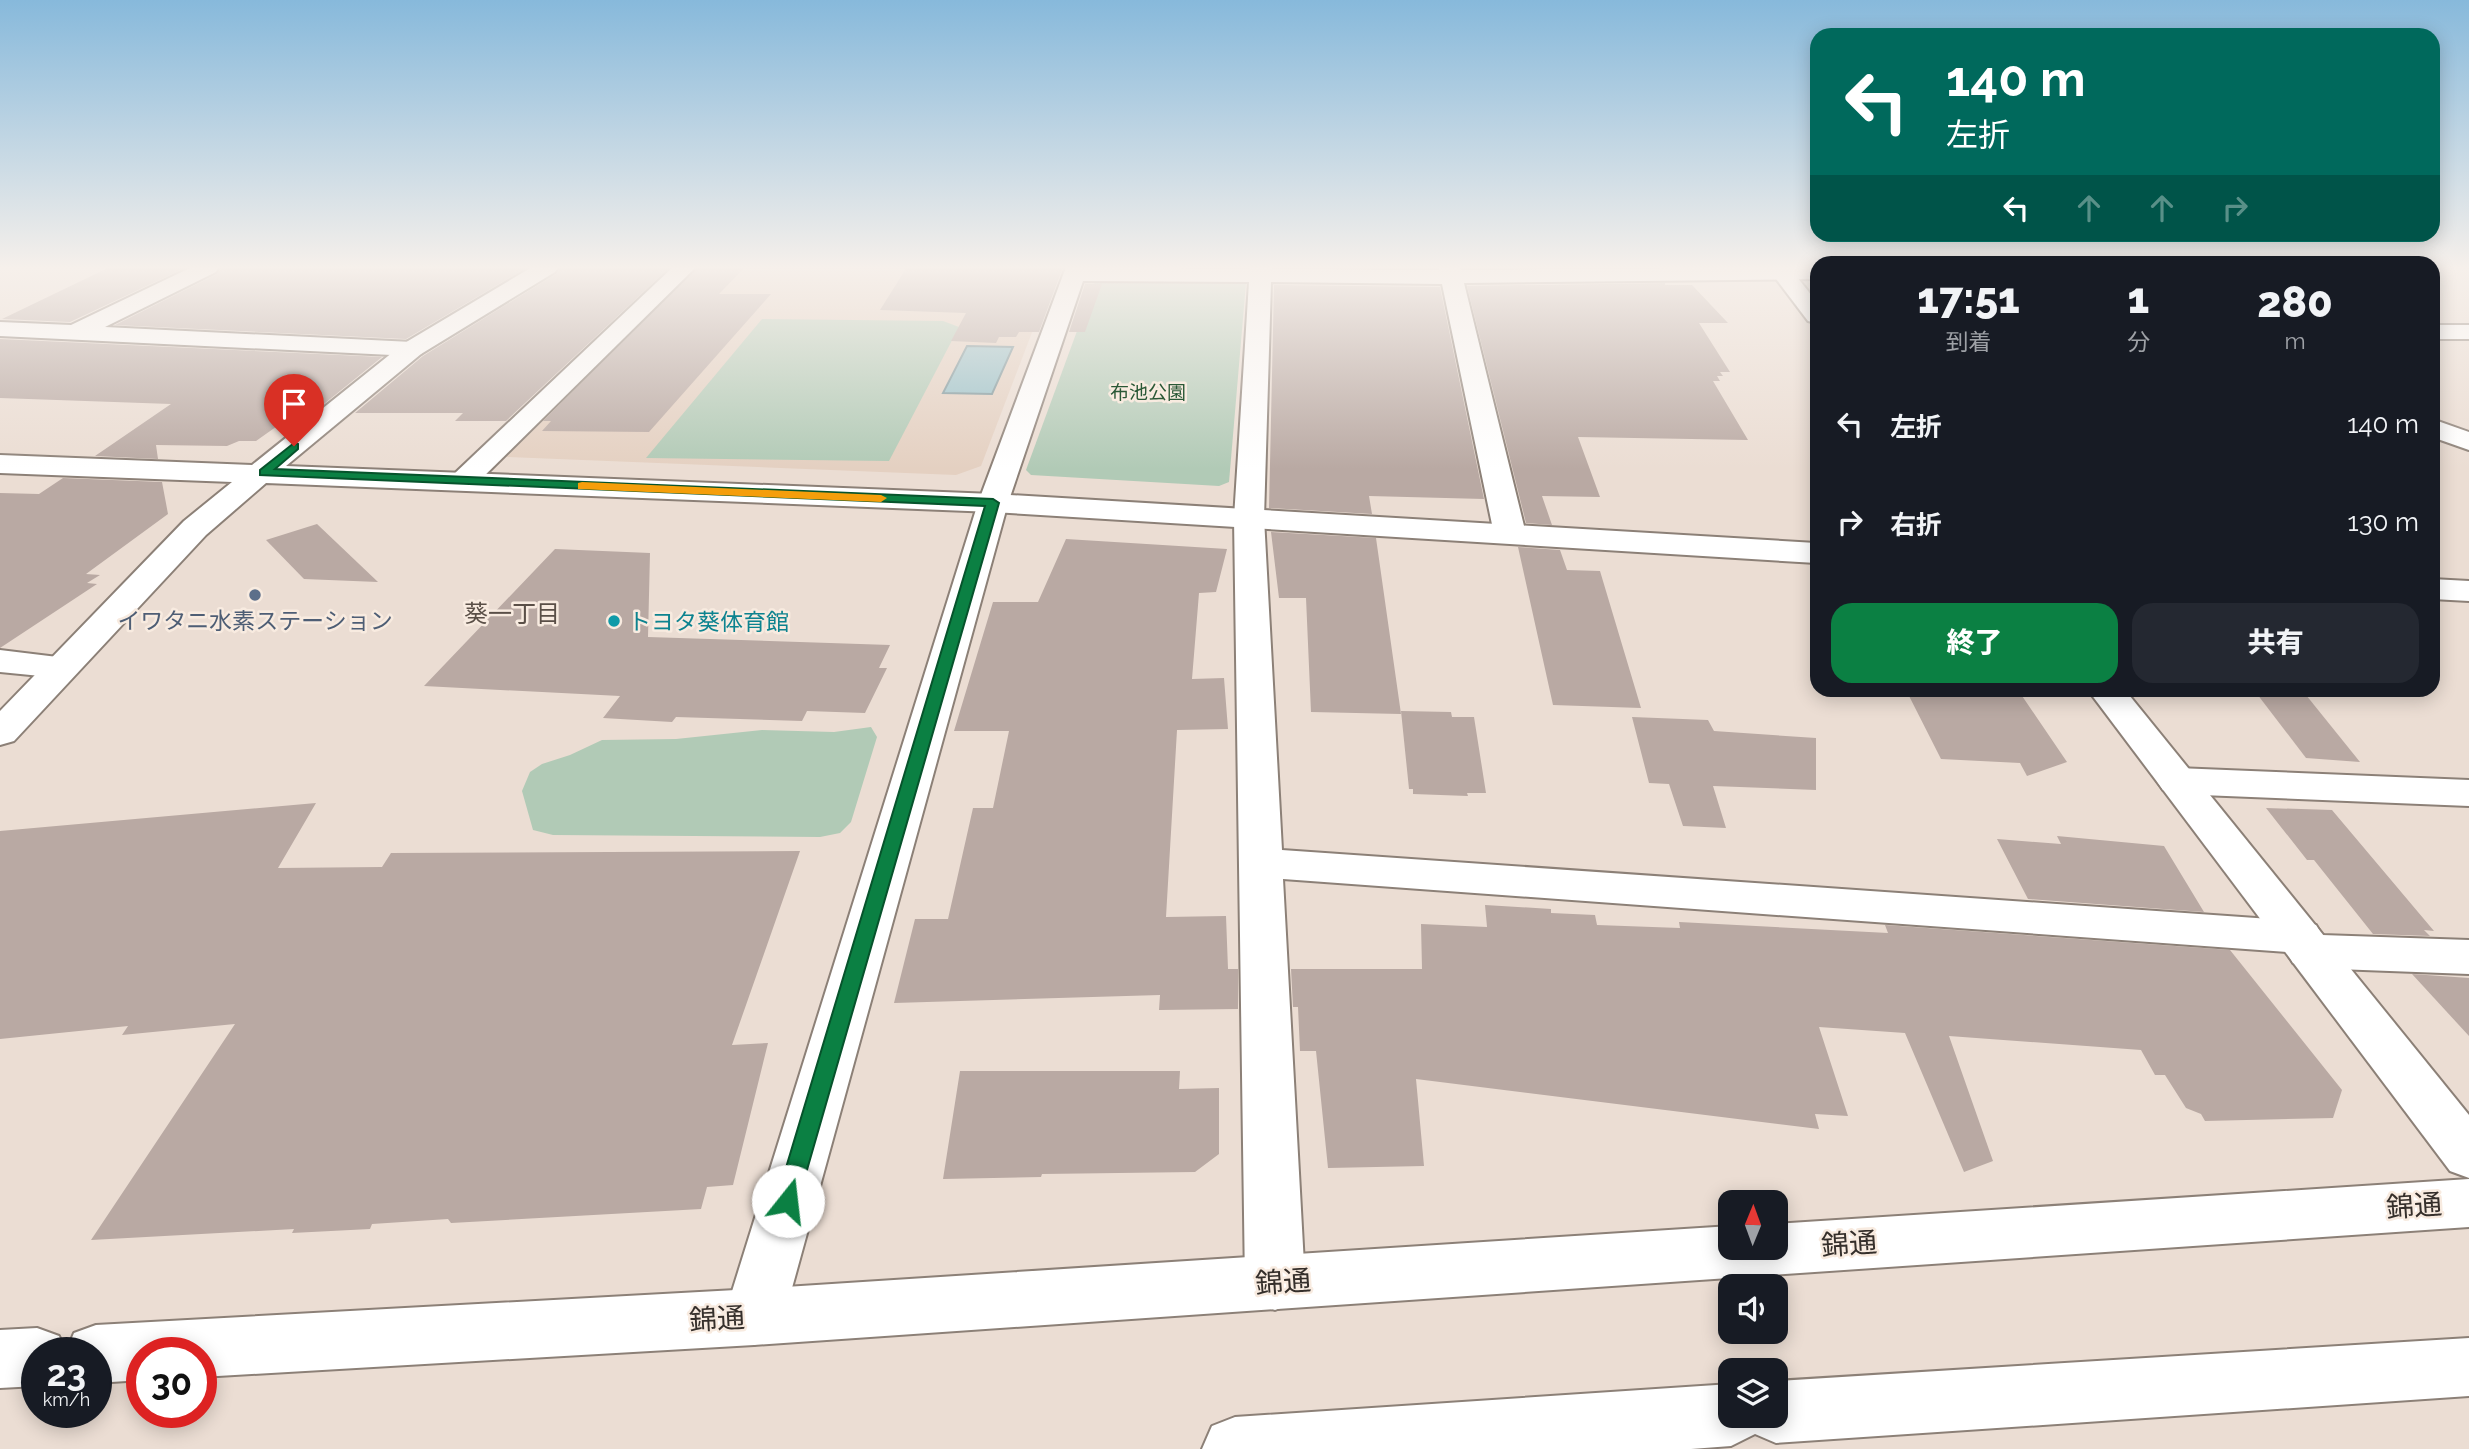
<!DOCTYPE html>
<html lang="ja">
<head>
<meta charset="utf-8">
<style>
	body { margin:0; font-family:Raleway,"Noto Sans JP",sans-serif; background:#242831; color:#f1f3f6; height:100vh; display:flex; flex-direction:column; font-size:26px; white-space:nowrap }
	* { box-sizing:border-box; margin:0 }
	p { font-size:23px; color:#9ea1a6 }
	.icon { flex:none; width:38px; height:38px; fill:none; stroke:currentColor; stroke-width:2; stroke-linecap:round; stroke-linejoin:round }
	.map { position:relative; flex:1; overflow:hidden }
	.side { position:absolute; left:1810px; top:256px; width:630px; height:441px; display:flex; flex-direction:column; background:#171b24; border-radius:21px; box-shadow:0 4px 18px #0003 }
	.side>* { flex:none }
	.top-card { position:absolute; left:1810px; top:28px; width:630px; height:214px; border-radius:21px; box-shadow:0 4px 18px #0003; background:#00695c; color:#fff; overflow:hidden }
	.needle { width:46px; rotate:1deg }
	.controls { position:absolute; left:1718px; top:1190px; display:grid; gap:14px }
	.controls a { display:grid; place-items:center; width:70px; height:70px; border-radius:14px; background:#171b24; box-shadow:0 4px 18px #0003; font-size:35px }
	.speed { position:absolute; left:21px; top:1337px; display:flex; gap:14px; font-size:35px; font-weight:700; text-align:center }
	.speed>* { display:grid; place-content:center; width:91px; height:91px; border-radius:50%; background:#171b24; box-shadow:0 4px 18px #0003; line-height:1 }
	.speed small { font-size:18px; font-weight:400 }
	.speed .limit { border:10px solid #d22; background:#fff; color:#111 }
	.pin { position:absolute; display:grid; place-items:center; width:60px; height:60px; color:#fff; margin:-72px -30px; border-radius:50% 50% 50% 0; rotate:-45deg; box-shadow:0 0 7px #0007 }
	.pin .icon { rotate:45deg }
	.me { position:absolute; width:77px; margin:-38px; rotate:16deg; stroke-linejoin:round; filter:drop-shadow(0 0 5px #0008) }
	.turn { display:flex; align-items:center; gap:24px; height:147px; padding:0 21px; font-size:32px }
	.turn .icon { width:91px; height:91px; stroke-width:2.5 }
	.turn b { display:block; font-size:49px; line-height:60px }
	.lanes { display:flex; align-items:center; height:66px; padding:0 21px; background:#0003; justify-content:center; gap:35px; direction:ltr }
	.lanes .off { opacity:.35 }
	.eta { display:flex; justify-content:space-evenly; align-items:center; height:119px; text-align:center }
	.eta b { font-size:42px; font-weight:800; line-height:49px }
	.action { display:flex; gap:14px; margin-top:auto; padding:14px 21px }
	.action a { flex:1; height:80px; border-radius:21px; background:#0b8043; color:#fff; font-size:28px; font-weight:800; line-height:80px; text-align:center }
	.action a+a { background:#242831; color:#f1f3f6 }
	ul { padding:0; list-style:none }
	li { display:flex; align-items:center; gap:21px; height:98px; padding:0 21px }
	li div { flex:1 }
	li b { display:block; font-size:26px }
	li em { font-style:normal }
	.map>svg:first-child { display:block }
	.built { fill:#e4d0c1 }
	.green { fill:#b1cab6 }
	.water { fill:#97c0c8; stroke:#7a9499; stroke-width:2 }
	.building { fill:#b9a9a3 }
	.lines { fill:none; stroke-linecap:round; stroke-linejoin:round }
	.street-casing { stroke:#8c8077; stroke-width:4 }
	.secondary-casing { stroke:#8c8077; stroke-width:4 }
	.street { fill:#fff; fill-rule:evenodd }
	.secondary { fill:#fff; fill-rule:evenodd }
	.route { fill:#0b8043; stroke:#07532c; stroke-width:2 }
	.slow { fill:#f59e0b }
	.service-dot { fill:#5c6f8a; stroke:#f8ebe0; stroke-width:2.5 }
	.culture-dot { fill:#0f9aa8; stroke:#f8ebe0; stroke-width:2.5 }
	.labels { text-anchor:middle; dominant-baseline:central; stroke-width:5; stroke-linejoin:round; paint-order:stroke }
	.far-park-label { font-size:19px; fill:#2a5836; stroke:#f8ebe0 }
	.service-label { font-size:23px; fill:#4e5e75; stroke:#f8ebe0 }
	.culture-label { font-size:23px; fill:#0d838f; stroke:#f8ebe0; text-anchor:start }
	.neighbourhood-label { font-size:24px; fill:#5a4f47; stroke:#f8ebe0 }
	.near-street-label { font-size:28px; fill:#352f2b; stroke:#f8ebe0 }
</style>
</head>
<body>
<div class="map">
<svg width="2469" height="1449" viewBox="0 0 2469 1449">
	<rect width="100%" height="100%" fill="#ebddd3"/>
	<!-- built -->
	<path class="built" d="M701,267H1057L981,466L956,475L506,457Z"/>
	<!-- green -->
	<g class="green">
		<path d="M1104,281L1246,283L1229,482L1219,486L1031,475L1026,470L1095,282Z"/>
		<path d="M762,319L943,321L959,327L889,461L646,458Z"/>
		<path d="M871,727L877,737L851,822L840,833L820,837L553,835L533,830L522,791L530,772L542,764L570,755L602,740L676,739L762,730L834,732Z"/>
	</g>
	<!-- water -->
	<path class="water" d="M967,346L1013,347L992,394L943,393Z"/>
	<!-- building -->
	<g class="building">
		<path d="M110,267H187L70,322L2,319Z"/>
		<path d="M222,267H528L406,339L115,325L217,274Z"/>
		<path d="M561,267H670L506,421H455L463,413H355L423,356L556,274Z"/>
		<path d="M698,267H745L719,294H771L649,432L542,431L551,421H543Z"/>
		<path d="M907,267H1063L1039,332H1019L1016,337H999L996,343L951,341L966,313L880,310Z"/>
		<path d="M1665,283V285H1692L1728,323H1699L1730,372H1720L1723,376H1717L1720,381H1713L1748,440L1578,437L1600,497L1542,496L1552,525L1526,523L1467,286Z"/>
		<path d="M1085,284H1102L1085,332H1069Z"/>
		<path d="M1274,285L1440,287L1484,499L1369,496L1372,514L1269,508Z"/>
		<path d="M0,339L382,357L314,412H297L256,441H239L227,446L156,445L158,459L95,456L171,404L0,398Z"/>
		<path d="M63,478L162,482L168,514L86,574L100,575L87,583L97,584L0,648V493L39,494Z"/>
		<path d="M317,524L378,582L304,579L266,540Z"/>
		<path d="M1271,532L1376,538L1401,714L1311,712L1306,598H1279Z"/>
		<path d="M1066,539L1227,549L1216,592L1199,593L1192,679L1224,678L1228,729L1177,730L1166,917L1226,916L1228,969H1238V1009L1159,1010L1160,995L894,1003L915,919H948L973,808H993L1009,731H954L993,602H1038Z"/>
		<path d="M1518,547L1560,550L1567,570L1600,571L1641,708L1553,705Z"/>
		<path d="M555,549L650,553L648,637L890,645L879,668H887L865,713L807,711L802,721L676,717L672,722L603,718L620,696L424,686Z"/>
		<path d="M1906,690H2018L2067,762L2027,776L2020,763L1941,759Z"/>
		<path d="M2254,690H2302L2360,762L2306,758Z"/>
		<path d="M1401,711L1451,712L1452,717H1474L1486,793H1467L1468,796L1413,794V789H1409Z"/>
		<path d="M1632,717L1708,720L1714,731L1816,738V790L1713,786L1726,828L1683,826L1669,784L1649,783Z"/>
		<path d="M316,803L278,868L382,867L391,853L800,851L732,1045L768,1043L733,1185L707,1187L701,1209L451,1223L448,1219L372,1224L370,1229L292,1233L294,1229L91,1240L235,1024L122,1035L128,1026L0,1039V831Z"/>
		<path d="M2266,808L2332,810L2434,931L2424,930L2430,936L2373,934L2314,860H2307Z"/>
		<path d="M2057,836L2164,846L2204,912L2028,899L1997,839L2061,844Z"/>
		<path d="M1485,905L1551,909V913L1595,915L1597,925L1680,928L1679,922L1888,933L1885,925L2230,950L2342,1090L2333,1118L2205,1121L2201,1114L2186,1108L2165,1075H2155L2141,1050L1949,1036L1993,1161L1964,1172L1905,1033L1819,1027L1848,1116L1815,1114L1819,1129L1416,1079L1424,1166L1328,1168L1316,1051H1300L1298,1007H1293L1291,969H1422L1421,924L1487,927Z"/>
		<path d="M2412,974L2469,978V1036Z"/>
		<path d="M960,1071H1180L1179,1089L1219,1088V1154L1195,1172L1042,1174L1041,1177L943,1179Z"/>
	</g>
	<g class="lines">
		<defs>
			<g id="street">
				<path d="M192,267H219L216,272L105,327L412,342L421,344L424,349L421,354L412,356L0,336V322L71,325Z"/>
				<path d="M673,267H696L473,487L463,490L453,487L448,481L453,475Z"/>
				<path d="M1066,267L1250,269V267H1272V269L1439,270L1438,267H1460L1461,270L1816,267V279L1464,283L1526,534L1521,541L1510,543L1499,541L1494,534L1442,284L1271,282L1264,518L1282,850L2300,921L2316,925L2322,935L2469,940V974L2310,968L2293,963L2287,952L1283,879L1305,1283L1296,1302L1275,1310L1254,1302L1245,1283L1234,518L1249,282L1083,281L1008,503L784,1317L775,1337L754,1345L733,1337L724,1317L978,503Z"/>
				<rect x="2432" y="325" width="37" height="14"/>
				<path d="M2432,419L2469,432V450L2432,437Z"/>
				<path d="M0,650L74,659L79,667L74,675L61,678L0,672Z"/>
				<path d="M2177,768L2469,780V806L2177,794L2163,790L2157,781L2163,772Z"/>
			</g>
			<g id="secondary">
				<path d="M532,267H558L555,272L421,354L286,466L993,494L1816,543V563L993,512L266,483L206,535L14,741L0,745V711L184,521L232,482L0,473V455L252,465L403,344Z"/>
				<path d="M1767,267H1789L1816,301V323L1808,321Z"/>
				<path d="M2432,579L2469,581V601L2432,599Z"/>
				<path d="M2088,690H2125L2469,1115V1178L2450,1171Z"/>
				<path d="M2469,1179V1227L754,1345L201,1377V1353H142V1380L96,1383V1353H37V1386L0,1388V1330L37,1328L59,1336L66,1352L74,1333L96,1325L754,1289L1731,1226V1248H1776V1224Z"/>
				<path d="M2469,1338V1396L1776,1443L1755,1434L1731,1446L1691,1449H1202L1212,1426L1235,1417L1731,1384V1416H1776V1381Z"/>
			</g>
		</defs>
		<!-- street casing -->
		<use href="#street" class="street-casing"/>
		<!-- secondary casing -->
		<use href="#secondary" class="secondary-casing"/>
		<!-- street -->
		<use href="#street" class="street"/>
		<!-- secondary -->
		<use href="#secondary" class="secondary"/>
	</g>
	<!-- sky -->
	<linearGradient id="sky" x2="0" y2="1"><stop stop-color="#87b9db"/><stop offset="0.57" stop-color="#f6f0eb"/><stop offset="1" stop-color="#f6f0eb" stop-opacity="0"/></linearGradient>
	<rect width="2469" height="469" fill="url(#sky)"/>
	<!-- route -->
	<path class="route" d="M294,443L298,444V449L275,469L993,499L999,503L796,1208L788,1211L779,1208L776,1201L985,506L260,475V470Z"/>
	<!-- slow -->
	<path class="slow" d="M582,482L881,495L887,498L881,502L578,489V483Z"/>
	<!-- markers -->
	<circle class="service-dot" cx="255" cy="595" r="7"/>
	<circle class="culture-dot" cx="614" cy="621" r="7"/>
	<g class="labels">
		<!-- far-park labels -->
		<g class="far-park-label">
			<text x="1148" y="392">布池公園</text>
		</g>
		<!-- service labels -->
		<g class="service-label">
			<text x="255" y="620">イワタニ水素ステーション</text>
		</g>
		<!-- culture labels -->
		<g class="culture-label">
			<text x="628" y="621">トヨタ葵体育館</text>
		</g>
		<!-- neighbourhood labels -->
		<g class="neighbourhood-label">
			<text x="512" y="613">葵一丁目</text>
		</g>
		<!-- near-street labels -->
		<g class="near-street-label">
			<text transform="translate(2414 1206) rotate(-4)">錦通</text>
			<text transform="translate(1849 1244) rotate(-4)">錦通</text>
			<text transform="translate(1283 1282) rotate(-4)">錦通</text>
			<text transform="translate(717 1319) rotate(-3)">錦通</text>
		</g>
	</g>
</svg>
<div class="controls">
<a><svg class="needle" viewBox="-14 -14 28 28"><path d="M0-13l5 13h-10z" fill="#e53935"/><path d="M0 13l5-13h-10z" fill="#9ea1a6"/></svg></a>
<a><svg class="icon" aria-label="sound" viewBox="0 0 24 24"><path d="M4 9h4l5-4v14l-5-4H4zM17 9q2 3 0 6"/></svg></a>
<a><svg class="icon" aria-label="layers" viewBox="0 0 24 24"><path d="M12 4l9 5-9 5-9-5zM3 14l9 5 9-5"/></svg></a>
</div>
<div class="speed"><div>23<small>km/h</small></div><div class="limit">30</div></div>
<div class="pin" style="left:294px;top:446px;background:#d93025"><svg class="icon" aria-label="arrive" viewBox="0 0 24 24"><path d="M6 21V4h12l-3 4 3 4H6"/></svg></div>
<svg class="me" style="left:788px;top:1201px" viewBox="-20 -20 40 40"><circle r="19" fill="#fff"/><path d="M0-13L10 11 0 6-10 11z" fill="#0b8043"/></svg>
<div class="top-card">
<div class="turn"><svg class="icon" aria-label="left" viewBox="0 0 24 24"><path d="M17 20v-9H6M10 6l-5 5 5 5"/></svg><div><b>140 m</b>左折</div></div>
<div class="lanes"><svg class="icon" aria-label="left" viewBox="0 0 24 24"><path d="M17 20v-9H6M10 6l-5 5 5 5"/></svg><svg class="icon off" aria-label="ahead" viewBox="0 0 24 24"><path d="M12 20V5M6 11l6-6 6 6"/></svg><svg class="icon off" aria-label="ahead" viewBox="0 0 24 24"><path d="M12 20V5M6 11l6-6 6 6"/></svg><svg class="icon off" aria-label="right" viewBox="0 0 24 24"><path d="M7 20v-9h11M14 6l5 5-5 5"/></svg></div>
</div>
<section class="side">
<div class="eta">
<div><b>17:51</b><p>到着</p></div>
<div><b>1</b><p>分</p></div>
<div><b>280</b><p>m</p></div>
</div>
<ul>
<li><svg class="icon" aria-label="left" viewBox="0 0 24 24"><path d="M17 20v-9H6M10 6l-5 5 5 5"/></svg><div><b>左折</b></div><em>140 m</em></li>
<li><svg class="icon" aria-label="right" viewBox="0 0 24 24"><path d="M7 20v-9h11M14 6l5 5-5 5"/></svg><div><b>右折</b></div><em>130 m</em></li>
</ul>
<div class="action"><a>終了</a><a>共有</a></div>
</section>
</div>
</body>
</html>
